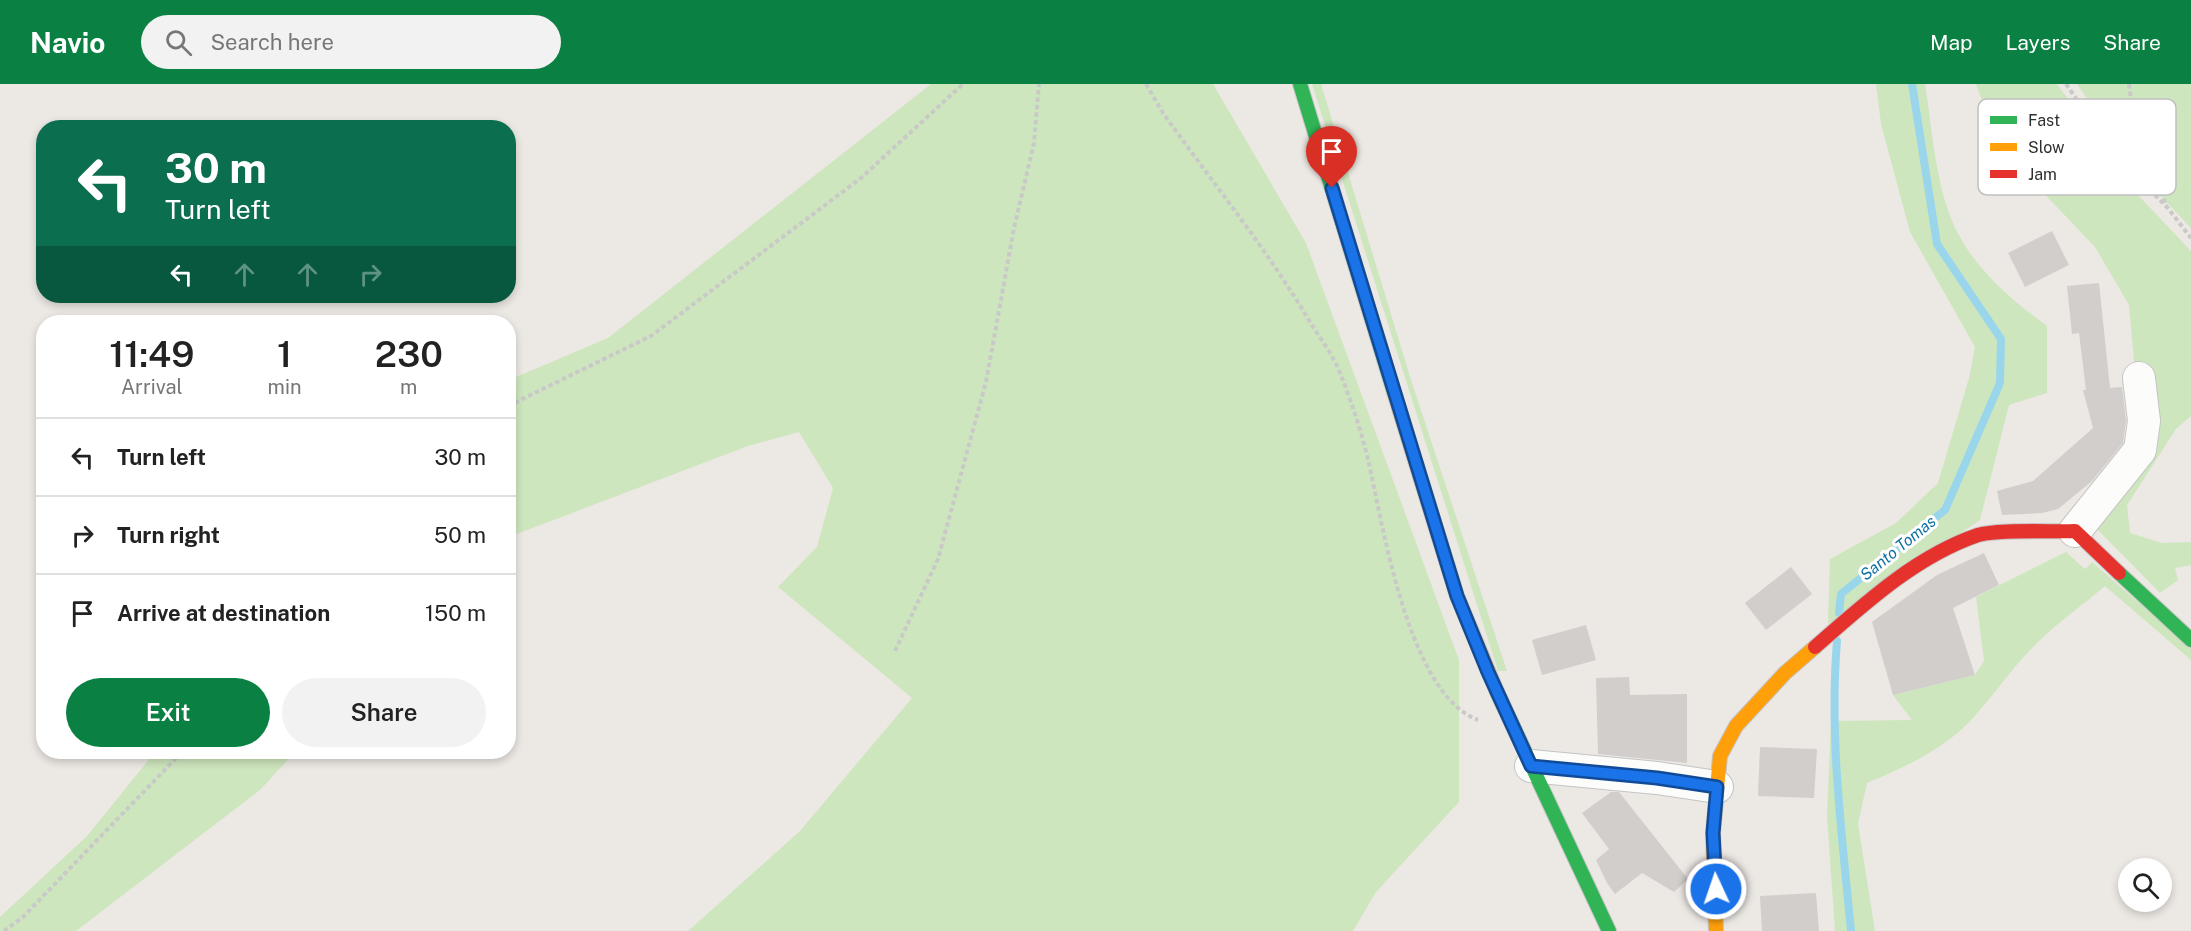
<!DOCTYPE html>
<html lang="en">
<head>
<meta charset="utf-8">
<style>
	body { margin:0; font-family:"Public Sans",sans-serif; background:#f2f2f2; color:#222; height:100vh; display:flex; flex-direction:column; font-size:22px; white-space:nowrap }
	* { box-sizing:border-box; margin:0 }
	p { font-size:20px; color:#767676 }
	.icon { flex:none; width:33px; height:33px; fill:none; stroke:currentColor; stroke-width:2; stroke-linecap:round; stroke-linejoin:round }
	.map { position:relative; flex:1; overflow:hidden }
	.panel { position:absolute; left:36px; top:231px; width:480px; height:444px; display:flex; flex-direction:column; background:#fff; border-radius:24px; box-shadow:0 3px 9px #0003 }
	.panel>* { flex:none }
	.top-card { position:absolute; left:36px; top:36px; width:480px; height:183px; border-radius:24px; box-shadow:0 3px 9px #0003; background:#0b6e4f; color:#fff; overflow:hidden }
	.tools { position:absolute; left:2118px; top:774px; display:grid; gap:12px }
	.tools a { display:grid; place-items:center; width:54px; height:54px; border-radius:50%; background:#fff; box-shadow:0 3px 9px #0003; font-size:30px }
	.pin { position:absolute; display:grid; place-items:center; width:51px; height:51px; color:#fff; margin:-62px -26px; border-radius:50% 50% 50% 0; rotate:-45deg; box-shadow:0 0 6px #0007 }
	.pin .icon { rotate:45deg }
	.me { position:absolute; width:66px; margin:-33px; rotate:357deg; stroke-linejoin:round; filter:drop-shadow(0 0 4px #0008) }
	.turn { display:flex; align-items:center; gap:21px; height:126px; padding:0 30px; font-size:27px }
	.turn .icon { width:78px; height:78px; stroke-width:2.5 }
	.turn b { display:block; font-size:42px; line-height:51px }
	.lanes { display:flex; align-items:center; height:57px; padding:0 30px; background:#0003; justify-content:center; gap:30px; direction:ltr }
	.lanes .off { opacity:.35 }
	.eta { display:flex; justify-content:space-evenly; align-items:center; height:102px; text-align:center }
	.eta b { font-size:36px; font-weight:600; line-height:42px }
	.cta { display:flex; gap:12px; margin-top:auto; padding:12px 30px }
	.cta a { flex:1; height:69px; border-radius:36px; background:#0b8043; color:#fff; font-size:24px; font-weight:600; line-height:69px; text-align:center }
	.cta a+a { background:#f2f2f2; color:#222 }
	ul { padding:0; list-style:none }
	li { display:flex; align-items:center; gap:18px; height:78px; padding:0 30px; border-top:2px solid #e0e0e0 }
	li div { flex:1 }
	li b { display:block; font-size:22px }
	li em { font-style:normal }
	header { display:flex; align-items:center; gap:36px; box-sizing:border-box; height:84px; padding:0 30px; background:#0b8043; color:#fff }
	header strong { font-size:28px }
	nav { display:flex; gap:33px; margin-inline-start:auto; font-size:21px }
	.search { width:420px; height:54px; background:#f2f2f2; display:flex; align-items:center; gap:15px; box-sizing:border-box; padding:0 21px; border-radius:33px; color:#767676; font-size:22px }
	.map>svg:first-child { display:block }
	.green { fill:#cee6be }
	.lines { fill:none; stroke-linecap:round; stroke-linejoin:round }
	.stream { stroke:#99d6ec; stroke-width:8 }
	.building { fill:#d1cecb }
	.street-casing { stroke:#c5c4c5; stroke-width:34 }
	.fast-casing { stroke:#c5c4c5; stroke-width:16 }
	.slow-casing { stroke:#c5c4c5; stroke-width:16 }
	.jam-casing { stroke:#c5c4c5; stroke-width:16 }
	.path { stroke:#c9c9c8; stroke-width:4; stroke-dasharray:4.5 3; stroke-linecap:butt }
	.street { stroke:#fcfcfb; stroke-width:32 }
	.fast { stroke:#30b455; stroke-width:14 }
	.slow { stroke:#ff9f0a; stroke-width:14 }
	.jam { stroke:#e5322d; stroke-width:14 }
	.route-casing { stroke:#114b97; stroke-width:15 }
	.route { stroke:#1a73e8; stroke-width:10 }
	.labels { text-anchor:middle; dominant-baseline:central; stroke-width:6; stroke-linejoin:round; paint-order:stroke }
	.water-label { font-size:16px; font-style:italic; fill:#0d6fa3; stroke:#fff }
	.key { fill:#fff; stroke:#c0c0c0; stroke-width:1.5 }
	.key-label { font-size:16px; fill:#2e2e2e }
</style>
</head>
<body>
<header>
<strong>Navio</strong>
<div class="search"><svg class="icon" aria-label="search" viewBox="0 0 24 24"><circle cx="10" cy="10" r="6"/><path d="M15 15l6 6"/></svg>Search here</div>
<nav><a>Map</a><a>Layers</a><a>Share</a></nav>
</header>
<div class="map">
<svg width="2191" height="847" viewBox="0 0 2191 847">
	<rect width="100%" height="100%" fill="#ece8e4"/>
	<!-- green -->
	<g class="green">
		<path d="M931,0H1213L1306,159L1459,576V718L1376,808L1353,847H688L800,747L912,614L778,503L817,463L833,404L799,348L748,362L509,453V296L608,254Z"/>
		<path d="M1312,0H1321L1411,296L1507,587H1498Z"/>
		<path d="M1876,0H1925C1933,49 1935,108 1960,153C1978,187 2016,220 2047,242V309L2009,321L1980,436L1828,540L1830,475L1896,439L1938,399L1969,294L1975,263L1910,148L1881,40Z"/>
		<path d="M1976,0H2057L2138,111L2191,167V332L2176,345L2127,421L2130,449L2162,459L2191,458V481L2175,484L2178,496L2160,509L2095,443L2155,343L2137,310L2129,221L2095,163L2034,99L1988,33Z"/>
		<path d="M2077,0H2191V144L2139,89Z"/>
		<path d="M2066,468L2085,485L2092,478L2191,564V576L2105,502C2083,521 2058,538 2038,558C2013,582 1995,610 1972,635C1945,665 1903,684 1867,699L1858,740L1875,847H1835L1827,732L1831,637L1912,636L1893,611L1975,591L1984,577L1976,513Z"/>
		<path d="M155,668H295L260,706L76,847H0V833L87,752Z"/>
	</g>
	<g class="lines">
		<!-- stream -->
		<g class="stream">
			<path d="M1839,529L1841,510L1945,426L2000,299L2001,255L1937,160L1912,0"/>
			<path d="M1837,557C1829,653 1842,751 1851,847"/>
		</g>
	</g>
	<!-- building -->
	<g class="building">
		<path d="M2052,147L2069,181L2025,203L2008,169Z"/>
		<path d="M2099,199L2110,304L2122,303L2126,337L2123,359L2092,397L2058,425L2042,429L2002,431L1997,407L2033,397L2093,344L2083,306H2086L2079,249L2072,250L2067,202Z"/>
		<path d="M1984,469L1999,501L1953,524L1975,591L1893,611L1872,538L1937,491Z"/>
		<path d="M1791,483L1812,510L1766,546L1745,519Z"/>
		<path d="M1586,541L1596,576L1542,591L1532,556Z"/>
		<path d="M1629,593L1630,611L1687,610V679L1598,670L1596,594Z"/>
		<path d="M1760,663L1817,665L1814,714L1758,712Z"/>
		<path d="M1611,708H1619L1688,795L1674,808L1642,789L1615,810L1607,799L1596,776L1609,765L1582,729Z"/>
		<path d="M1816,809L1819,847H1762L1760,812Z"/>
	</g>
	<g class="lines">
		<defs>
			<g id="street">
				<path d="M2075,447L2140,366L2144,337L2139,294"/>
				<path d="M1531,682L1657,694L1717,703"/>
			</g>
			<g id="fast">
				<path d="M1300,0L1394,308"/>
				<path d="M2119,489L2191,556"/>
				<path d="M1497,608L1609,847"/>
			</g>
			<g id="slow">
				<path d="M1394,308L1457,512L1497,608"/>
				<path d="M1716,847L1713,749L1720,672L1736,642L1785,589L1815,563"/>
			</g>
			<path id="jam" d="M1815,563C1864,520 1916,472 1978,451C1996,445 2053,448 2075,447L2119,489"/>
		</defs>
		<!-- street casing -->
		<use href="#street" class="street-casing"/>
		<!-- fast casing -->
		<use href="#fast" class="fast-casing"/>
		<!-- slow casing -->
		<use href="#slow" class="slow-casing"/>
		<!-- jam casing -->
		<use href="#jam" class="jam-casing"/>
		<!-- path -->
		<g class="path">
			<path d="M1146,0L1163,29C1212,98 1267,165 1310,238C1320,254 1333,271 1340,289C1351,316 1361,347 1368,375C1383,441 1408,610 1478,636"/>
			<path d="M2066,0L2116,72L2167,123L2191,154"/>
			<path d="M2129,0L2131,16L2166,122"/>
			<path d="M508,322L651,252L861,94L963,0"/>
			<path d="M895,567L938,475L986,298L1014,144L1034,59L1039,0"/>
			<path d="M4,847L23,833L182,668"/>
		</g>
		<!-- street -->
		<use href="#street" class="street"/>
		<!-- fast -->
		<use href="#fast" class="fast"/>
		<!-- slow -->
		<use href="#slow" class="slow"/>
		<!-- jam -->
		<use href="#jam" class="jam"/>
	</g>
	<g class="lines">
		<defs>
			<path id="route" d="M1332,104L1457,512L1488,588L1531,682L1657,694L1717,703L1713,749L1716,805"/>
		</defs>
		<!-- route casing -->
		<use href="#route" class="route-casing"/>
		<!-- route -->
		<use href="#route" class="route"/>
	</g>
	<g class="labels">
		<!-- water labels -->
		<g class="water-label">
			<text transform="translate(1898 464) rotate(-39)">Santo Tomas</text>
		</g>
	</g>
	<!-- legend -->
	<rect x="1978" y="15" width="198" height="96" rx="9" class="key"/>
	<rect x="1990" y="32" width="27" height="8" fill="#30b455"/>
	<rect x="1990" y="59" width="27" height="8" fill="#ff9f0a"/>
	<rect x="1990" y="86" width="27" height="8" fill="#e5322d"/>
	<g class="key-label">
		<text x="2028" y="42">Fast</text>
		<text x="2028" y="69">Slow</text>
		<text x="2028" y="96">Jam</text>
	</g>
</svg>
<div class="tools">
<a><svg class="icon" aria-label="search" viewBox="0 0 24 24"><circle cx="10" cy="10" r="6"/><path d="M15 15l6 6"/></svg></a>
</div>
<div class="pin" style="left:1332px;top:104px;background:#d93025"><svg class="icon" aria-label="arrive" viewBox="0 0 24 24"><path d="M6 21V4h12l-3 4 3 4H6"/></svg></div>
<svg class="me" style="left:1716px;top:805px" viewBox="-20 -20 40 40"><circle r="17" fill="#1a73e8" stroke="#fff" stroke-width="3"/><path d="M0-11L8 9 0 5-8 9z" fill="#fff"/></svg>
<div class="top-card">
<div class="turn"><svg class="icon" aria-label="left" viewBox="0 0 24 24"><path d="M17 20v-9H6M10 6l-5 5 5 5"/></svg><div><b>30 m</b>Turn left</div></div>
<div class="lanes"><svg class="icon" aria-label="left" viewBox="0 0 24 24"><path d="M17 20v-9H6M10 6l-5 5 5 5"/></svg><svg class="icon off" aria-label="ahead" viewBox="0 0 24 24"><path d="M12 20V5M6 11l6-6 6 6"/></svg><svg class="icon off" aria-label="ahead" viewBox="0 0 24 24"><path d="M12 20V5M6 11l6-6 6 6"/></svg><svg class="icon off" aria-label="right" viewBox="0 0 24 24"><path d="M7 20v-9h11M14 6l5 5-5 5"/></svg></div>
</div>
<section class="panel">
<div class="eta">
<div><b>11:49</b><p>Arrival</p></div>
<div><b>1</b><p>min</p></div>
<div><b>230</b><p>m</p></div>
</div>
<ul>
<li><svg class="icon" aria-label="left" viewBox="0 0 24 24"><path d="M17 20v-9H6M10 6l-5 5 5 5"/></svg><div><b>Turn left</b></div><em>30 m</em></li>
<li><svg class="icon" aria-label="right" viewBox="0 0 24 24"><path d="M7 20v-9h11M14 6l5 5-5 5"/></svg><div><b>Turn right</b></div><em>50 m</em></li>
<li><svg class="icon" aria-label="arrive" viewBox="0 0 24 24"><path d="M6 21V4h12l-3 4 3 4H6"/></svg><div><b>Arrive at destination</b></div><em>150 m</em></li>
</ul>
<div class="cta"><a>Exit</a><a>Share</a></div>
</section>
</div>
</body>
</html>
